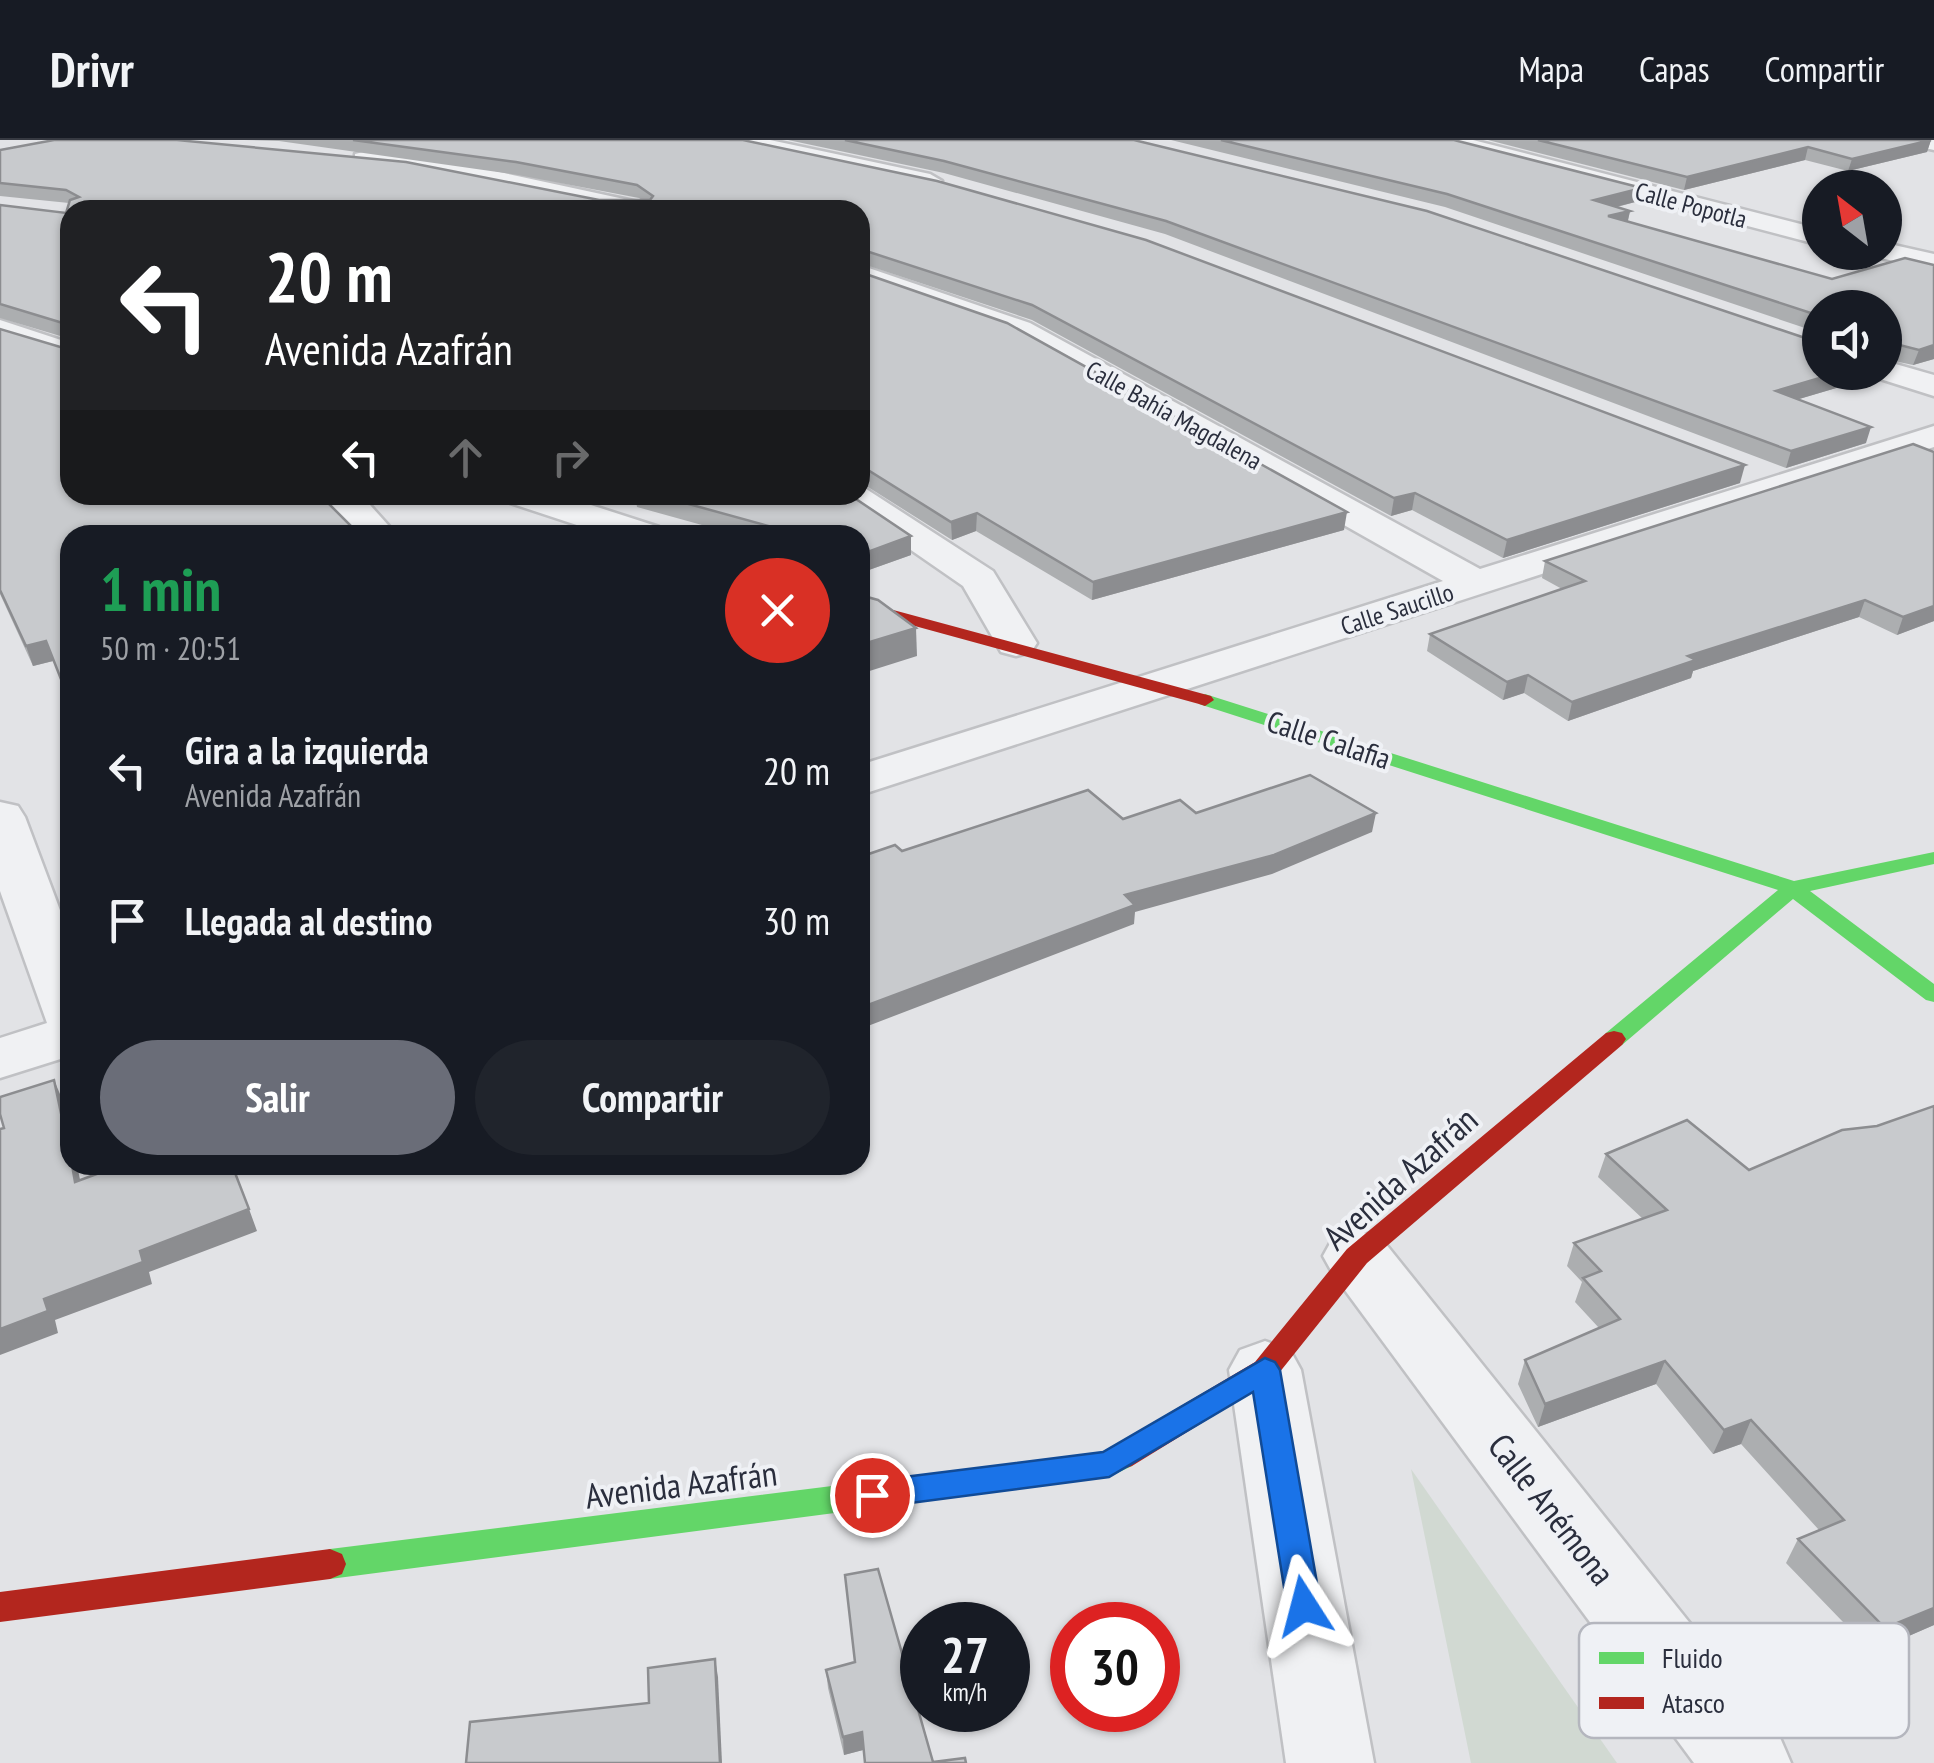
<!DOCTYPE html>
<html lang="es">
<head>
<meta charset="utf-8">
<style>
	body { margin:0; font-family:"PT Sans Narrow",sans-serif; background:#20242c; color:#f1f3f6; height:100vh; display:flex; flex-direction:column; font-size:38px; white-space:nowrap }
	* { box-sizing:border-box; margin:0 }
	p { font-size:32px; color:#9ea1a6 }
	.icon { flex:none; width:55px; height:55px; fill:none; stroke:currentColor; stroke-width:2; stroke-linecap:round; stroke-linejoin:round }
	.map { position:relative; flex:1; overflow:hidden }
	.drawer { position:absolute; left:60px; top:385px; width:810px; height:650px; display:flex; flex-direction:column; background:#171b24; border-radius:30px; box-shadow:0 2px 8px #0004 }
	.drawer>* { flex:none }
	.hud { position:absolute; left:60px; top:60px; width:810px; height:305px; border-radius:30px; box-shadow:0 2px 8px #0004; background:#202124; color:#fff; overflow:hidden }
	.needle { width:65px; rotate:329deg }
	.buttons { position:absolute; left:1802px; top:30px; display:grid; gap:20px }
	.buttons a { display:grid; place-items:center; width:100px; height:100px; border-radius:50%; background:#171b24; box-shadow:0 2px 8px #0004; font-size:50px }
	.speed { position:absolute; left:900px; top:1462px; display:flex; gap:20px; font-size:50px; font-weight:700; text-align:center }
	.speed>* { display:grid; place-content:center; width:130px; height:130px; border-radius:50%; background:#171b24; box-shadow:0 2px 8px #0004; line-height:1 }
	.speed small { font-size:25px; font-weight:400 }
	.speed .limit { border:15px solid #d22; background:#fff; color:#111 }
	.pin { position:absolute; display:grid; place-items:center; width:85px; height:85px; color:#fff; margin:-42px; border:5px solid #fff; border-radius:50%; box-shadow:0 2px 10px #0007 }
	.me { position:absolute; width:110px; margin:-55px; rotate:351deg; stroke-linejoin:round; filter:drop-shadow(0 0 8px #0008) }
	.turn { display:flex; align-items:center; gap:35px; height:210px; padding:0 40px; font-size:45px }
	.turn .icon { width:130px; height:130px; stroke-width:2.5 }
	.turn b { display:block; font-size:70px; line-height:85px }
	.lanes { display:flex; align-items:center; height:95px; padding:0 40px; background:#0003; justify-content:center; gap:50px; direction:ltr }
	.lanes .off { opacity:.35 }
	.round { display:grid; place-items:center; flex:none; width:105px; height:105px; border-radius:52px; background:#20242c }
	.summary { display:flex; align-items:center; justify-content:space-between; height:170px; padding:0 40px }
	h1 { font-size:60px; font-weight:800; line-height:75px; color:#1e9e55 }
	.button { display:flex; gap:20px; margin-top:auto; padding:20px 40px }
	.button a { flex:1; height:115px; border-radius:60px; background:#6a6d78; color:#fff; font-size:40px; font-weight:800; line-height:115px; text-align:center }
	.button a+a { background:#20242c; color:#f1f3f6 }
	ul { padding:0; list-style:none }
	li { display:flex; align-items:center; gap:30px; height:150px; padding:0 40px }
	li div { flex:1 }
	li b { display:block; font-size:38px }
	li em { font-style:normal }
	header { display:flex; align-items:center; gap:60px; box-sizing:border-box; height:140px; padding:0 50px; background:#171b24; border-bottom:2px solid #363941 }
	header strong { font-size:48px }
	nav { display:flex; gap:55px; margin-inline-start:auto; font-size:35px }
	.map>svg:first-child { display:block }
	.green { fill:#d1d9d2 }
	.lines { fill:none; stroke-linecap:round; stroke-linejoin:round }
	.street-casing { stroke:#c0c1c4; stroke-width:5 }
	.street { fill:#f0f1f3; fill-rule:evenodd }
	.fast { fill:#63d668; fill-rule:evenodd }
	.jam { fill:#b3261e; fill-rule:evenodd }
	.wall { fill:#acaeb0 }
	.shaded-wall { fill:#8c8d90 }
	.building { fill:#c8cacd; stroke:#8c8d90; stroke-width:2.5 }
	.route { fill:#1a73e8; stroke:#114b97; stroke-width:2.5 }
	.labels { text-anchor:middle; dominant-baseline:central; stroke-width:8; stroke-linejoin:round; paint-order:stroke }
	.far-street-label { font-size:25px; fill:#2a2e3d; stroke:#eff1f5 }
	.street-label { font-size:30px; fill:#2a2e3d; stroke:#eff1f5 }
	.near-street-label { font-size:35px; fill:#2a2e3d; stroke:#eff1f5 }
	.key { fill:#eff1f5; stroke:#b4b6be; stroke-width:2.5 }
	.key-label { font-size:28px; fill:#2a2e3d }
</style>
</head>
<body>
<header>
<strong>Drivr</strong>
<nav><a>Mapa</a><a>Capas</a><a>Compartir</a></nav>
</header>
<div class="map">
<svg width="1934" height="1623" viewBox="0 0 1934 1623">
	<rect width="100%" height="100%" fill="#e2e3e6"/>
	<!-- green -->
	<path class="green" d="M1411,1329L1617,1623H1471Z"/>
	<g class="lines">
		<defs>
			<g id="street">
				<path d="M727,0H770L930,34L942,41L930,48L738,7Z"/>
				<path d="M1436,0H1473L1820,89V105L1439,5Z"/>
				<path d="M1908,0H1934V10L1911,5Z"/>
				<path d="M363,12L476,27L638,62L651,70H604L476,41L355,24V14Z"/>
				<path d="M1885,103L1934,114V130L1876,117L1873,112H1885Z"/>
				<path d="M860,125L1030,183L1480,429L1934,286V307L860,655V625L1443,441L1008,195L860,142Z"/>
				<path d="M0,180L70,203V222L0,199Z"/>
				<path d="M1885,221L1934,235V256L1874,237L1871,232H1885Z"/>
				<path d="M860,345L993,431L1037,503L1031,512L1016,516L1001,512L963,446L843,363L838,355H860Z"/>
				<path d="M323,355H361L397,395H357Z"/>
				<path d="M505,355H560L659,387L664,395H607L510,363Z"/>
				<path d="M0,662L18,666L25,677L70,797V916L0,938V898L47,883L0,751Z"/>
				<path d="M1357,1091L1381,1098L1778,1593L1791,1623H1694L1333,1134L1323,1116L1333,1098Z"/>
				<path d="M1265,1201L1290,1210L1301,1230L1374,1623H1286L1229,1230L1240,1210Z"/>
			</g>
		</defs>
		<!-- street casing -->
		<use href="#street" class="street-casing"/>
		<!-- street -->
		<use href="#street" class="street"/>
		<!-- fast -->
		<g class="fast">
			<path d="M1205,554L1794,741L1934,712V724L1810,751L1934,844V862L1926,860L1793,759L1622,905H1606L1602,899L1606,893L1778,750L1199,564L1196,560Z"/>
			<path d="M1121,1304L1132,1308L1136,1317L1132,1326L1109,1337L330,1439L318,1434L314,1424L318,1414L330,1409L1104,1312Z"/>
		</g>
		<!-- jam -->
		<g class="jam">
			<path d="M860,461L1211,556L1214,560L1205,566L1199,564L860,471Z"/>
			<path d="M1614,891L1622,893L1626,899L1622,905L1367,1123L1275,1238L1132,1326L1121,1330L1110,1326L1106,1317L1110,1308L1255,1222L1347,1109L1606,893Z"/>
			<path d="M330,1409L342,1414L346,1424L342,1434L330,1439L0,1482V1452Z"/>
		</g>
	</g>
	<!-- wall -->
	<g class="wall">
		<path d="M244,0H743L1740,343L1503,418L1412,370L1391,376L1032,180L860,123V70H70V355L53,521L33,526L0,454V189L67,209V198L0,178V65L66,73L69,63L0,56V10L599,60H642L639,58L518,35L279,1Z"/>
		<path d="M788,0H1134L1870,238L1799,259L1866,303L1786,328L1165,94L944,33Z"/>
		<path d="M1171,0H1454L1642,48L1639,61L1617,67L1630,71L1628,81L1832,139L1934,125V219L1913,225L1885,219V168H1820V193L1445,67Z"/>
		<path d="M1488,0H1931L1927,12L1848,31L1805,20L1684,50Z"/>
		<path d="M860,132L1344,390L1092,460L976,391L952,400L860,342Z"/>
		<path d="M1934,312V481L1897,495L1859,477L1693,531L1691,538L1568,581L1524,553L1503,560L1427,511L1430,494L1562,449L1542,438L1545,421Z"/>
		<path d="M635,355H850L911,396V415L866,431L860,429V395H738L637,367Z"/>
		<path d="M1934,966V1485L1872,1512L1786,1423L1798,1399L1819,1390L1741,1304L1713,1314L1656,1244L1538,1287L1518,1244L1525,1220L1599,1188L1575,1162L1582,1142L1567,1126L1574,1103L1643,1079L1598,1037L1606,1014L1749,1030Z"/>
		<path d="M826,1530L933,1622L865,1623L863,1610L844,1615L828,1548Z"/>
	</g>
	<!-- shaded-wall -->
	<g class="shaded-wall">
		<path d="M1931,0L1927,12L1848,31L1852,19Z"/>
		<path d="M1808,7L1805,20L1684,50L1687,37Z"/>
		<path d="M1642,48L1639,61L1592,73L1594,60Z"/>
		<path d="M1630,71L1627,84L1608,76Z"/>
		<path d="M1934,205V219L1913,225L1919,210Z"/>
		<path d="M1840,232H1872L1870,238L1772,267L1776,251Z"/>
		<path d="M1871,287L1866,303L1786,328L1791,311Z"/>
		<path d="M1745,325L1740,343L1503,418L1507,400Z"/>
		<path d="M1415,353L1412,370L1391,376L1394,358Z"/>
		<path d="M1347,372L1344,390L1092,460L1093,442Z"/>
		<path d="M977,373L976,391L952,400L951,382Z"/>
		<path d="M911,396V415L866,431L865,413Z"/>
		<path d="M1865,460L1859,477L1693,531L1691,538L1568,581L1572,562L1688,516Z"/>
		<path d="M1934,466V481L1897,495L1903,477Z"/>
		<path d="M916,488L917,516L860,534V505Z"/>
		<path d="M46,501L53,521L33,526L26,506Z"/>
		<path d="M1528,535L1524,553L1503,560L1507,542Z"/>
		<path d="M1376,673L1372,692L1272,734L1135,772L1134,784L860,889V868L1125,755Z"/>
		<path d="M54,940L63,961L70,992V1016Z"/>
		<path d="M72,1025H77L85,1064L75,1042Z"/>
		<path d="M249,1069L257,1091L149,1132L152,1144L55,1180L58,1193L0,1215V1189L44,1159L140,1111Z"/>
		<path d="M1665,1221L1656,1244L1538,1287L1545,1264Z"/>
		<path d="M1751,1280L1741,1304L1713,1314L1724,1290Z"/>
		<path d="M1934,1468V1485L1872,1512L1885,1488Z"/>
		<path d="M715,1519L718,1537L722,1623H720Z"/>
		<path d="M862,1592L863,1610L844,1615L843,1597Z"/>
	</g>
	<!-- building -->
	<g class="building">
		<path d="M54,0H177L406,22L599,60H650L653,56L637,45L516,22L353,0H743L937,41L1146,100L1745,325L1507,400L1415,353L1394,358L1032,165L860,109V70H70V355H320L360,395H70V562L46,501L26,506L0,450V189L67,209L66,184L0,164V65L66,73L70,60L79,57L66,50L0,43V10Z"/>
		<path d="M845,0H1134L1427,71L1820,203V232H1840L1776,251L1871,287L1791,311L1166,81L944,21Z"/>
		<path d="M1221,0H1454L1642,48L1594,60L1630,71L1608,76L1832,139L1905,118L1934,125V205L1919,210L1888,202L1886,213H1885V168H1820V176L1447,54Z"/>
		<path d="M1538,0H1931L1852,19L1808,7L1687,37Z"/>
		<path d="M860,132L1007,183L1347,372L1093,442L977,373L951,382L860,325Z"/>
		<path d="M1913,304L1934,312V466L1903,477L1865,460L1688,516L1696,520L1572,562L1528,535L1507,542L1430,494L1585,441L1545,421Z"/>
		<path d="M656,355H850L911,396L865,413L860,411V395H801Z"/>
		<path d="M860,455L878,460L916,488L860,505Z"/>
		<path d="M1310,635L1376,673L1274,715L1125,755L1135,765L860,868V717L895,705L902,711L1088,650L1123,679L1180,660L1196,673Z"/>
		<path d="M54,940L70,1016V1025H72L75,1042L121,1025H232L249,1069L140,1111L143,1122L44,1159L48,1171L0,1189V989L4,988L0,974V957Z"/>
		<path d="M1934,966V1468L1885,1488L1798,1399L1844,1380L1751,1280L1724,1290L1665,1221L1545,1264L1525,1220L1620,1179L1583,1138L1601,1131L1574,1103L1667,1070L1606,1014L1687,980L1749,1030L1842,990L1877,986Z"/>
		<path d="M878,1429L933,1622L965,1618L966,1623H865L862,1592L843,1597L826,1530L855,1522L845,1435Z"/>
		<path d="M715,1519L720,1623H466L470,1582L649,1563L648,1528Z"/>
	</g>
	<!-- route -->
	<path class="route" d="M1265,1218L1275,1222L1280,1230L1321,1466L1316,1477L1304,1481L1292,1477L1287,1466L1253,1252L1109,1337L872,1368L860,1364L856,1355L860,1345L872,1341L1103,1312Z"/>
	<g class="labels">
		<!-- far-street labels -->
		<g class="far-street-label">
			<text transform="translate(1691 65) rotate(15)">Calle Popotla</text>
			<text transform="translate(1174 275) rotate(29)">Calle Bahía Magdalena</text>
			<text transform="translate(1397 469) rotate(-18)">Calle Saucillo</text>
		</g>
		<!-- street labels -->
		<g class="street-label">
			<text transform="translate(1329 599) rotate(18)">Calle Calafia</text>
		</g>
		<!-- near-street labels -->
		<g class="near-street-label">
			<text transform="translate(1400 1038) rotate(-42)">Avenida Azafrán</text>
			<text transform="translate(681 1344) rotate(-7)">Avenida Azafrán</text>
			<text transform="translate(1552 1369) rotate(52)">Calle Anémona</text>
		</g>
	</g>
	<!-- legend -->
	<rect x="1579" y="1483" width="330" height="115" rx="15" class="key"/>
	<rect x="1599" y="1512" width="45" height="12" fill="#63d668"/>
	<rect x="1599" y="1557" width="45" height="12" fill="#b3261e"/>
	<g class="key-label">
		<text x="1662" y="1528">Fluido</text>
		<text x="1662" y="1573">Atasco</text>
	</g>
</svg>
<div class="buttons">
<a><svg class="needle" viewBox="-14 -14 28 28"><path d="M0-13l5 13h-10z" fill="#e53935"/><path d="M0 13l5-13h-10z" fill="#9ea1a6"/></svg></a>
<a><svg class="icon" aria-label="sound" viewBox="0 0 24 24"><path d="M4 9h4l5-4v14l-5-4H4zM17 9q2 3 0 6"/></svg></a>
</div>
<div class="speed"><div>27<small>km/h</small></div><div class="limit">30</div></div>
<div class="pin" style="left:872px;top:1355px;background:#d93025"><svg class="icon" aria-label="arrive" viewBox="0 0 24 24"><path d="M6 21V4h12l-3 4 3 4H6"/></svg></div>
<svg class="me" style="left:1304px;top:1466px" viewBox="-20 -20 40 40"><path d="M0-17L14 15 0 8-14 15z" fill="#1a73e8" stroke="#fff" stroke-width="4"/></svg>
<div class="hud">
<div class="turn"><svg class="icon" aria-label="left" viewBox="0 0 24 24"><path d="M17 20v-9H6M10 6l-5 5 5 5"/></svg><div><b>20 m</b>Avenida Azafrán</div></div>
<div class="lanes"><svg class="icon" aria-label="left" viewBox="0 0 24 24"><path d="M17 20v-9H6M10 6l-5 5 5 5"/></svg><svg class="icon off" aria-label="ahead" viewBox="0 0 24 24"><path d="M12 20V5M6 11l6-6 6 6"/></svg><svg class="icon off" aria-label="right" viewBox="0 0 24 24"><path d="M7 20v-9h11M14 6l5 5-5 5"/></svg></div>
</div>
<section class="drawer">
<div class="summary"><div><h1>1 min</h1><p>50 m · 20:51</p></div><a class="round" style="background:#d93025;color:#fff"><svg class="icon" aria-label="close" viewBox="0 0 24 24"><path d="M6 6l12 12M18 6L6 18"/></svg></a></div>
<ul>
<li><svg class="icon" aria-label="left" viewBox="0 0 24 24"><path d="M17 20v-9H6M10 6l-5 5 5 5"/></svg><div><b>Gira a la izquierda</b><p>Avenida Azafrán</p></div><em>20 m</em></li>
<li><svg class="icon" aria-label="arrive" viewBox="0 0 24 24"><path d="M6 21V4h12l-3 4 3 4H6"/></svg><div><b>Llegada al destino</b></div><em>30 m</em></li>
</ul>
<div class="button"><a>Salir</a><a>Compartir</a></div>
</section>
</div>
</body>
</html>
